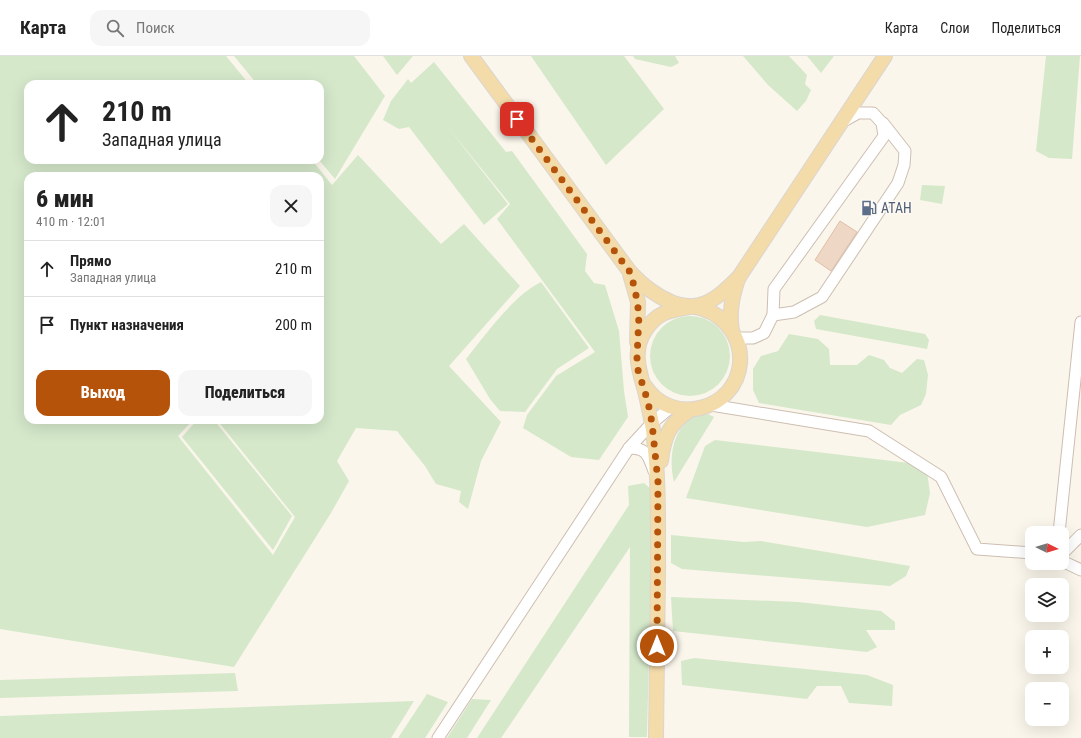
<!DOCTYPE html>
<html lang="ru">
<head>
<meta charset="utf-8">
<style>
	body { margin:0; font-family:"Roboto Condensed",sans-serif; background:#f6f6f6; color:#222; height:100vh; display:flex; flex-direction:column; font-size:15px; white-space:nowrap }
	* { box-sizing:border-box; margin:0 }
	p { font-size:13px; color:#767676 }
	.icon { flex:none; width:22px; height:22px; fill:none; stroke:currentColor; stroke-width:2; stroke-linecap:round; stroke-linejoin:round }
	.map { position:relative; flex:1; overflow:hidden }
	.sheet { position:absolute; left:24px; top:116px; width:300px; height:252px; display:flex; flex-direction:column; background:#fff; border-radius:12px; box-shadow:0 4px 16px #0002 }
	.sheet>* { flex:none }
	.top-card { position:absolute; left:24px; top:24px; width:300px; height:84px; border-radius:12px; box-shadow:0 4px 16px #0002; background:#fff; color:#222; overflow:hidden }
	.needle { width:26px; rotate:95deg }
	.controls { position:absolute; left:1025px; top:470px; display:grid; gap:8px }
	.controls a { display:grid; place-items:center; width:44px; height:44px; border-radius:8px; background:#fff; box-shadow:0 4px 16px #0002; font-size:20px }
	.pin { position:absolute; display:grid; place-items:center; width:34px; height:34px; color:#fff; margin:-17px; border-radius:8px; box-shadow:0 2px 6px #0006 }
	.me { position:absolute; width:44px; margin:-22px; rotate:0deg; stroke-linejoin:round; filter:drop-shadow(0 0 3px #0008) }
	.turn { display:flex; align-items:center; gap:14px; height:84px; padding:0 12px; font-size:18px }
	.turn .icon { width:52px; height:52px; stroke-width:2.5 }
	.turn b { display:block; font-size:28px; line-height:34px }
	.round { display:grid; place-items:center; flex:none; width:42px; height:42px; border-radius:12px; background:#f6f6f6 }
	.summary { display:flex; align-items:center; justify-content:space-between; height:68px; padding:0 12px }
	h1 { font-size:24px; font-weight:800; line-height:30px }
	.button { display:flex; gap:8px; margin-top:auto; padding:8px 12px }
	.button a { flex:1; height:46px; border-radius:12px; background:#b45309; color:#fff; font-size:16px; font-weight:800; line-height:46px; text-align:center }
	.button a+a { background:#f6f6f6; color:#222 }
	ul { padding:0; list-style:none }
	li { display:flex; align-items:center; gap:12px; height:56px; padding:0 12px; border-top:1px solid #e0e0e0 }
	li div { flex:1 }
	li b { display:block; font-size:15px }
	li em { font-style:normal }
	header { display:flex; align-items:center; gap:24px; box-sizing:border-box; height:56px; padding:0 20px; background:#fff; border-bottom:1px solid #e0e0e0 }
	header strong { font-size:19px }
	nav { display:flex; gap:22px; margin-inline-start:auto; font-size:14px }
	.search { width:280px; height:36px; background:#f6f6f6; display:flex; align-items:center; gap:10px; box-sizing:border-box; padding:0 14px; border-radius:12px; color:#767676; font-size:15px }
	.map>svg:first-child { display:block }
	.green { fill:#d5e8ca; fill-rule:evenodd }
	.building { fill:#eed7c5; stroke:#e0bfa7 }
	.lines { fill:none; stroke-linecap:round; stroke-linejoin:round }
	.minor-casing { stroke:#cdbeb2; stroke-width:13 }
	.major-casing { stroke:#dbd5d2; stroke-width:16 }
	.minor { stroke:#fff; stroke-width:11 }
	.major { stroke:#f3dbaa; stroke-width:14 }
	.route { stroke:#b45309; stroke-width:7; stroke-dasharray:0 12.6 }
	.labels { text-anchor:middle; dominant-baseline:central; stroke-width:3; stroke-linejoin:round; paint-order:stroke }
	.service-label { font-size:14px; fill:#4e5e75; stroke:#fef9f2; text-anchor:start }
</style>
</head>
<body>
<header>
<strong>Карта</strong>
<div class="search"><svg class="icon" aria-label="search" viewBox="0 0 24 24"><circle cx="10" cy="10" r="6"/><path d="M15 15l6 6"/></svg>Поиск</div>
<nav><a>Карта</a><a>Слои</a><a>Поделиться</a></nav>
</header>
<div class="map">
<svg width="1081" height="682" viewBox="0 0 1081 682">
	<rect width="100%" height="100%" fill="#fbf6eb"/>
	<!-- green -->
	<g class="green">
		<path d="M0,0H226L249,28H28V104H312L332,129L358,99L441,188L464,168L520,230L449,310L501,366L481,405L468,453L459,446L461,435L436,428L425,410L397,375L356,372L337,405L349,425L331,457L234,611L0,573ZM28,120H320V364H217L295,461L273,499L178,380L193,364H28Z"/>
		<path d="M234,0H354L385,40L335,123L319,104L320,28H257Z"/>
		<path d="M383,0H413L397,19Z"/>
		<path d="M531,0H624L664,53L606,109Z"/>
		<path d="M633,0H675L679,7L671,11L635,3Z"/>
		<path d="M743,0H789L807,19L805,28L811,34L806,45L797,55L768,29Z"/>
		<path d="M807,0H834L821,17Z"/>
		<path d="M1046,0H1080L1072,103L1049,102L1036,95Z"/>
		<path d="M434,6L506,96L512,95L587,198L585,215L594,227L605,229L619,275L624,335L628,361L599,404L571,401L523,372L527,359L556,320L595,296L497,163L510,148L447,70L508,148L484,169L409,71L399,73L383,64L391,45L408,23L411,27Z"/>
		<path d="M922,129L945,130L942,148L920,144Z"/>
		<path d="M541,226L589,292L557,313L525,356L500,355L490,343L466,303C485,279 514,239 541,226Z"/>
		<path d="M820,259L925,278L929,284L927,293L816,273L814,265Z"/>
		<circle cx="690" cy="300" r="40"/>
		<path d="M789,278L818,283L829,293L830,309H857L869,299L884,304L890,312L902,317L917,303L924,304L928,319L926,338L921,349L900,359L891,369L759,347L753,334V313L761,300L778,295Z"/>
		<path d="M708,358L714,361L674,426C669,403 671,375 693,361C697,359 704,359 708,358Z"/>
		<path d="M197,364H214L292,460L273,494L182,381Z"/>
		<path d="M715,384L926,409L930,437L925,459L867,471L686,442L705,390Z"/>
		<path d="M644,427L653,435L647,681H629L630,491L501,682H477L629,449L628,430Z"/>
		<path d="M671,479L744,486L761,485L910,510L906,520L890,530L682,513L671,507Z"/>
		<path d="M671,541L798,546L881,555L895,566V574H866L877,591L867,596L673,575Z"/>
		<path d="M694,602L867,619L893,629L892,650L849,647L841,630H817L807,643L682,629L681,605Z"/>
		<path d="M235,617L238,635L0,642V624Z"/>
		<path d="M427,638L448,646L425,682H398Z"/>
		<path d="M472,643L491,644L467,682H447Z"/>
		<path d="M414,645L391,682H0V660Z"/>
	</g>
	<!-- building -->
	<path class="building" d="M840,165L857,176L831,215L815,204Z"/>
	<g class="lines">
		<defs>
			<g id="minor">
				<path d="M773,259L794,256L822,241L898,127L904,109L905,95L883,67"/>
				<path d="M736,282H753L764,277L773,259L774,233L884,80L882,67L873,57H858L842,66"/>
				<path d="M711,349L869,375L941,421L977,493L1032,497"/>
				<path d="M629,392C647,392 648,399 654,415"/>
				<path d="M1059,477L1081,266"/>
				<path d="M1062,498L1081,479"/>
				<path d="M1062,505L1081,514"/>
				<path d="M438,682L629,392L652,367L671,351"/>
			</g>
			<g id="major">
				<path d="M471,0L630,216C642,229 654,239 671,246C682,251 692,249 703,253C726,260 742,283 740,307C736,355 671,371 645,330"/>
				<path d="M630,218L638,246L637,286"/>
				<path d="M732,275C729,256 732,241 738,223"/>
				<path d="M661,405C664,380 669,368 690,354"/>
				<path d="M656,682C657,627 657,571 658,516C658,468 659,421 653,374C651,361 648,348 645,335C639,314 632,295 645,275C660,250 680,255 703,248C717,243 729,231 739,221L885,0"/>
			</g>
		</defs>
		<!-- minor casing -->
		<use href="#minor" class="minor-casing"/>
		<!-- major casing -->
		<use href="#major" class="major-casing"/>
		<!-- minor -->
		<use href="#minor" class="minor"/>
		<!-- major -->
		<use href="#major" class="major"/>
	</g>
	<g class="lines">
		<!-- route -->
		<path class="route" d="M517,63L630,216L635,233L639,258L637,302L638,314L648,346L652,367L658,426L657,590"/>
	</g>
	<!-- icons -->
	<defs>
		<symbol id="fuel-bare" viewBox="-9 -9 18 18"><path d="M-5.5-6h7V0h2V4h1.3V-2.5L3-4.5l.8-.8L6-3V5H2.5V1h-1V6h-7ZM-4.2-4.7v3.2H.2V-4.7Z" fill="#5c6f8a" stroke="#fef9f2" stroke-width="2.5" paint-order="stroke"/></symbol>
	</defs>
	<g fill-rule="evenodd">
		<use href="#fuel-bare" x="858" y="141" width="22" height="22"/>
	</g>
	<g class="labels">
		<!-- service labels -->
		<g class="service-label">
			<text x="881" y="152">АТАН</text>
		</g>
	</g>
</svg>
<div class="controls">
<a><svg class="needle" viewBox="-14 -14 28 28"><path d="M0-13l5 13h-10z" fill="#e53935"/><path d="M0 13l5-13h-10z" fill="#767676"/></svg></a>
<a><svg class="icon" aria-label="layers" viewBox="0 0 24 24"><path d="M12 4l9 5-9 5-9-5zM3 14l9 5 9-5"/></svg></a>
<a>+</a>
<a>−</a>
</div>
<div class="pin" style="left:517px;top:63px;background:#d93025"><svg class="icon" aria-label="arrive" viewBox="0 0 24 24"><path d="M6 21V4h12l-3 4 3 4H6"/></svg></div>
<svg class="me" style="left:657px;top:590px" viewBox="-20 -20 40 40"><circle r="17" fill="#b45309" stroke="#fff" stroke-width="3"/><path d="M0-11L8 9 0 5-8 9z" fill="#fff"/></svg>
<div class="top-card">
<div class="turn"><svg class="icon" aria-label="ahead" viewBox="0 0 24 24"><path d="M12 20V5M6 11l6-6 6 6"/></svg><div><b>210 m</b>Западная улица</div></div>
</div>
<section class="sheet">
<div class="summary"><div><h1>6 мин</h1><p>410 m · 12:01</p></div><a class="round"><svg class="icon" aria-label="close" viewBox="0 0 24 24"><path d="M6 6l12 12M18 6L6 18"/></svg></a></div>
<ul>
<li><svg class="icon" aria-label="ahead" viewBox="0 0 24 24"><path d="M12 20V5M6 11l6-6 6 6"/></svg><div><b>Прямо</b><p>Западная улица</p></div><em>210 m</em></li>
<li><svg class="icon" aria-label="arrive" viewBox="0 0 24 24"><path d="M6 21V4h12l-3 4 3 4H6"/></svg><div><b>Пункт назначения</b></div><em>200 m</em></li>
</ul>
<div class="button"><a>Выход</a><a>Поделиться</a></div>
</section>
</div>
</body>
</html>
